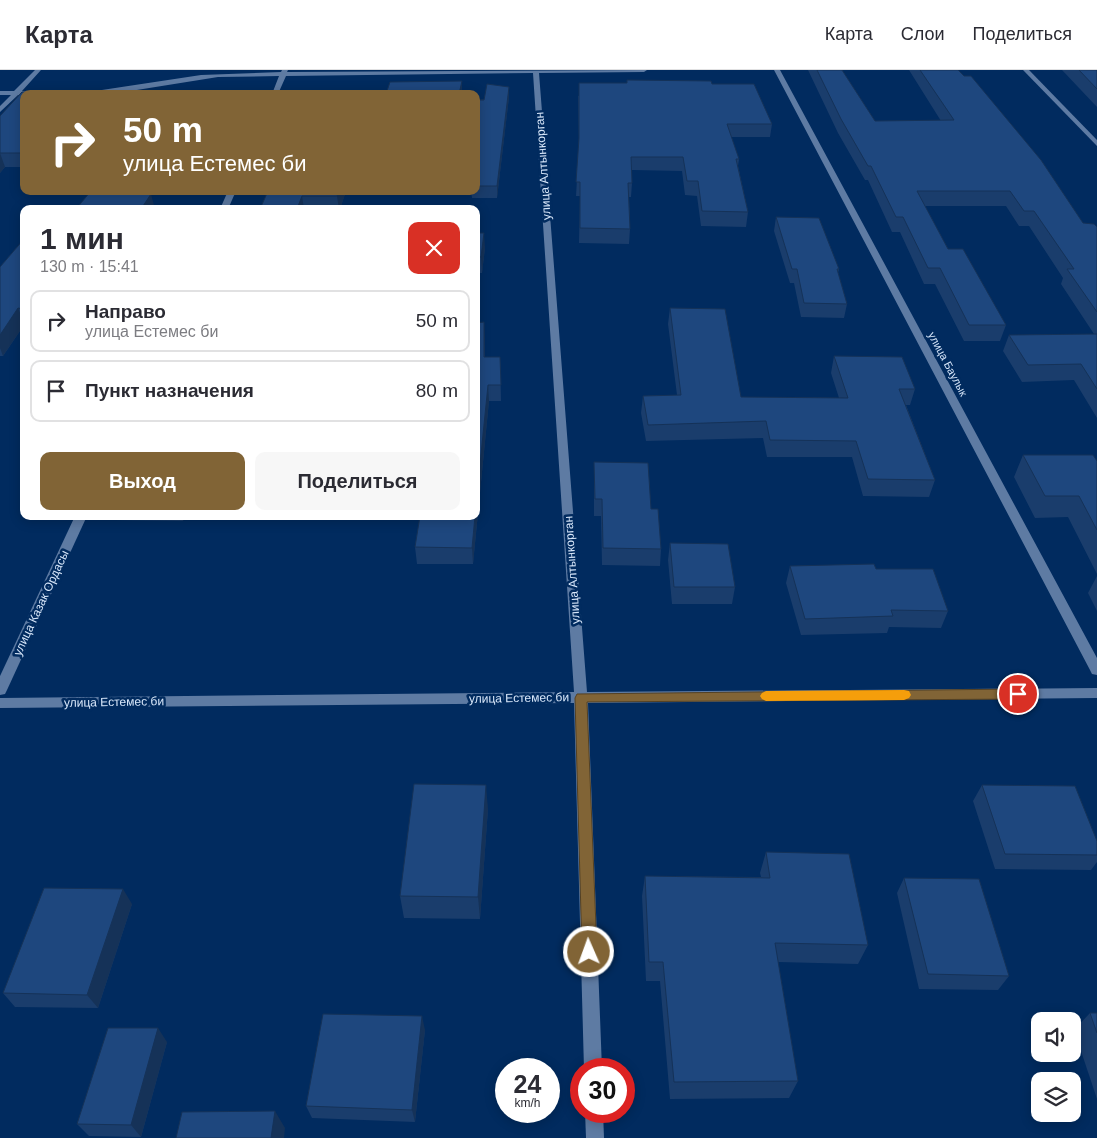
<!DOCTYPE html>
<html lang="ru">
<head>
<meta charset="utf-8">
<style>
	body { margin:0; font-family:Arial,sans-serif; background:#f7f7f7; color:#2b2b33; height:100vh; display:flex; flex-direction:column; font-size:19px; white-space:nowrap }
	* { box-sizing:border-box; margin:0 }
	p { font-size:16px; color:#7c7c81 }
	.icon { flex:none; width:28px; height:28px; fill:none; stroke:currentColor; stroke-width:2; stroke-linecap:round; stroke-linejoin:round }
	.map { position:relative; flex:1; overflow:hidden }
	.sheet { position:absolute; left:20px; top:135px; width:460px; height:315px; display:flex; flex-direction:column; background:#fff; border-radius:10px; box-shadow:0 2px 12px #0003 }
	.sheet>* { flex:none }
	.banner { position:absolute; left:20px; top:20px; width:460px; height:105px; border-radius:10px; box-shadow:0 2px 12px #0003; background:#816436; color:#fff; overflow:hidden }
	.buttons { position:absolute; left:1031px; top:942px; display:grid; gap:10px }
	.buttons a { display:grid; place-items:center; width:50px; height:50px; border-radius:10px; background:#fff; box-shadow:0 2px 12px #0003; font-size:25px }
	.speed { position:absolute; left:495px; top:988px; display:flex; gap:10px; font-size:25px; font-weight:700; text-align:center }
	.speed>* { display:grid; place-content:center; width:65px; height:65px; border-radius:50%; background:#fff; box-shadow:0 2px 12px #0003; line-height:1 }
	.speed small { font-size:12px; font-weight:400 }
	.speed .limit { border:8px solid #d22; background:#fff; color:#111 }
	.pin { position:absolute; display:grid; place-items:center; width:42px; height:42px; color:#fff; margin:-21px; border:2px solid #fff; border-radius:50%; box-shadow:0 1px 5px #0007 }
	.me { position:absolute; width:55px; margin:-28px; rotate:358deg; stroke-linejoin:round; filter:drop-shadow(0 0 4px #0008) }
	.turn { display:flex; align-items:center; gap:18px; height:105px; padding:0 20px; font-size:22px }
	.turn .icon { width:65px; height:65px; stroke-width:2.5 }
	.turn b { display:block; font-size:35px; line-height:42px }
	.round { display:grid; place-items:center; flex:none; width:52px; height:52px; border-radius:10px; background:#f7f7f7 }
	.head { display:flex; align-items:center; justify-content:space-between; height:85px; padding:0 20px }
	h1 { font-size:30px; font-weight:700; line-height:38px }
	.cta { display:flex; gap:10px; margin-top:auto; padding:10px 20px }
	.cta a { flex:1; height:58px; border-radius:10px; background:#816436; color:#fff; font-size:20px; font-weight:700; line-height:58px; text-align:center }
	.cta a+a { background:#f7f7f7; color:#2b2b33 }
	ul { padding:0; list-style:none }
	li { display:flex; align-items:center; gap:15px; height:62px; margin:0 10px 8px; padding:0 10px; border:2px solid #e1e1e2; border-radius:10px }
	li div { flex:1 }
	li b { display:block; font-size:19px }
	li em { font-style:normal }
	header { display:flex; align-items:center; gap:30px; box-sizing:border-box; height:70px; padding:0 25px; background:#fff; border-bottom:1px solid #e1e1e2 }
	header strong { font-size:24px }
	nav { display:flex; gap:28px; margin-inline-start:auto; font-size:18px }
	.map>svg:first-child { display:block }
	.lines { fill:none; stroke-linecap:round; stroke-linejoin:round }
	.minor { fill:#5e7ba3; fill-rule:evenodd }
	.wall { fill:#1a3d6c }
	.shaded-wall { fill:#153258 }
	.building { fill:#1e477e; stroke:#153258 }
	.route { fill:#816436; stroke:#544123 }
	.slow { fill:#f59e0b }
	.labels { text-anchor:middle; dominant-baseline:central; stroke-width:5; stroke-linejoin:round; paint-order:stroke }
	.far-street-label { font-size:11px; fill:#d8e7fa; stroke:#012b5f }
	.street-label { font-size:12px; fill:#d8e7fa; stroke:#012b5f }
</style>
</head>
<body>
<header>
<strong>Карта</strong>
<nav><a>Карта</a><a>Слои</a><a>Поделиться</a></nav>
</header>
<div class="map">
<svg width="1097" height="1068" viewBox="0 0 1097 1068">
	<rect width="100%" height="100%" fill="#012b5f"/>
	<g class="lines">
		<!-- minor -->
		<g class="minor">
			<path d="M35,0H41L22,21H37L40,24L18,25L0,42V36L11,25H0V21H14Z"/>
			<path d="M282,0H288L287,2L647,0L644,2L539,3L587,622L1097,618V628L588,633L602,999H584L574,633L0,638V628L574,622L533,3L286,6L278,24H272L279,6L218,7L118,23H82L201,5L281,2Z"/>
			<path d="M774,0H780L1097,588V605L1092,604L1090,600Z"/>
			<path d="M1023,0H1029L1097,70V76Z"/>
			<path d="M228,121H236L228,139H220Z"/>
			<path d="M75,446H87L7,620L5,624L0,625V606Z"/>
			<path d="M585,1041H603L604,1068H586Z"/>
		</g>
	</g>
	<!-- wall -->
	<g class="wall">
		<path d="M808,0H842L875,51H941L909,0H958L1083,153L1097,157V348L1074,310L1022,312L1003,281L1009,265L1094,264L1061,214L1063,208L1029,156H1019L1006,136H925L948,179L1006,255L1000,271H964L935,214H924L900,162H892L868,110H865L838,63Z"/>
		<path d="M1062,0H1097V37Z"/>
		<path d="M627,10L712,14L772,54L770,67H731L739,89L738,96L748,142L746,157L701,156L697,126L685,125L682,101L632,100V113L631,127H629L630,159L629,174L579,173L580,126H576L579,74L578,26L627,13Z"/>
		<path d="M61,21L62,23L125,22V24H24V97H5L0,103V46L22,22Z"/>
		<path d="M509,27L497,128H472L471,121H476V30Z"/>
		<path d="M268,121H346L340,139H260Z"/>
		<path d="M776,147L839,199L838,203L847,234L844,248L801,247L794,213H790L774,161Z"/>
		<path d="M476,163L485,178L482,203H476Z"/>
		<path d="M24,169V255L3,286H0V197Z"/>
		<path d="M670,238L741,327L839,328L831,303L834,286L915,319L910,335H906L935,410L929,427L863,426L852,387H767L763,368L646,371L641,343L643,326L677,325L668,254Z"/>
		<path d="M485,268V287H500L501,331H489L473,494H417L415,477Z"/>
		<path d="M1023,385L1097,391V504L1068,447L1035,448L1014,407Z"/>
		<path d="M594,392L651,439L661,479L660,496L602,495L601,446H594Z"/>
		<path d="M111,446H185L183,451L113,450Z"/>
		<path d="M670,473L735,517L732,534H672L668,490Z"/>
		<path d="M790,496L948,541L941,558L889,557L887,563L801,565L786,513Z"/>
		<path d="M1097,506V541L1088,523Z"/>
		<path d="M982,715L1097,771V792L1091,800L995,799L973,731Z"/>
		<path d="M488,739L480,849L404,848L400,826Z"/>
		<path d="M766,782L868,875L858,894L778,892L798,1011L789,1028L670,1029L660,911H646L642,826L645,806L761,807L760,803Z"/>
		<path d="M904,808L1009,906L998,920L919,919L897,823Z"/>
		<path d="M132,834L98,938L15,937L3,923Z"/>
		<path d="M1090,943H1097V1029L1074,960Z"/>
		<path d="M425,960L415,1052L312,1048L306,1036Z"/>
		<path d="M167,972L141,1067L89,1066L77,1054Z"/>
	</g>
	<!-- shaded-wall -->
	<g class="shaded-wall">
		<path d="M462,11V24H459Z"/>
		<path d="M509,17V27L497,128V116Z"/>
		<path d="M0,83L5,97L0,103Z"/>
		<path d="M134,121H149L136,139L132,124Z"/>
		<path d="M339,121H346L340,139H339L337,126Z"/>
		<path d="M151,124L155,139H141Z"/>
		<path d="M302,126L304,139H297Z"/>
		<path d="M484,163L485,178L482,203L481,187Z"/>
		<path d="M18,238L24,252V255L3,286L0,278V265Z"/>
		<path d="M484,252L485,268L484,303Z"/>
		<path d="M488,315L489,331L473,494L472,478L475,446H476V434Z"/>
		<path d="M182,446H185L183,451Z"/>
		<path d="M486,715L488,739L480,849L478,827Z"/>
		<path d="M123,819L132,834L98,938L87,925Z"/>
		<path d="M422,946L425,960L415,1052L412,1040Z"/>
		<path d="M158,958L167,972L141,1067L131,1055Z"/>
		<path d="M275,1041L285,1058L284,1068H271Z"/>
	</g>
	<!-- building -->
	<g class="building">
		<path d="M817,0H842L875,51L954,50L920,0H958L964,6H971L1041,90L1083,153L1094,154L1097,157V242L1067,199H1074L1034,141H1024L1010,121H917L948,179H963L1006,255H969L940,198H928L903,147H896L871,96H868L841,49Z"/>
		<path d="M1079,0H1097V19Z"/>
		<path d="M627,10L711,11L712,14H754L772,54H727L739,89H736L748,142L702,141L698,111H687L683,87H631L632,113H628L630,159L580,158V112H576L579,68V13H627Z"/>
		<path d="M462,11L459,24H386L390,12Z"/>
		<path d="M487,14L509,17L497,116H476V80L478,67H476V30H484Z"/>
		<path d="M61,21L60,23L125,22L123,24H24V83H0V46L22,22Z"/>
		<path d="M91,121H134L132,124H151L141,139H76Z"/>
		<path d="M268,121H339L337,126H302L297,139H260Z"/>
		<path d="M776,147L819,148L839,199H837L847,234L804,233L797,199H792Z"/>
		<path d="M476,163H484L481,187H476Z"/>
		<path d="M24,169V237L23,239L18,238L0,265V197Z"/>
		<path d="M670,238L725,239L741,327L848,328L834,286L902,287L915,319H899L935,410L868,409L856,371L770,370L766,351L648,355L643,326L681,325Z"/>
		<path d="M484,252V287H500L501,315H488L476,434V253Z"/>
		<path d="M1097,264V319L1081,294L1028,295L1009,265Z"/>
		<path d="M1023,385H1093L1097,391V460L1079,426H1045Z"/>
		<path d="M594,392L648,393L651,439H658L661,479L603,478L602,429H595Z"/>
		<path d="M420,446H475L472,478L415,477Z"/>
		<path d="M670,473L728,474L735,517H674Z"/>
		<path d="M874,494L876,499H933L948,541L891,540L893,546L805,549L790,496Z"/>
		<path d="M414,714L486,715L478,827L400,826Z"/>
		<path d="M982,715L1075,716L1097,771V785L1005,784Z"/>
		<path d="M766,782L849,784L868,875L775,873L798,1011L674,1012L663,892H649L645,806L770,808Z"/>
		<path d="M904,808L979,809L1009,906L928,904Z"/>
		<path d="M44,818L123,819L87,925L3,923Z"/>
		<path d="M1090,943H1097V963Z"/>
		<path d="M323,944L422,946L412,1040L306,1036Z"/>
		<path d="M108,958H158L131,1055L77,1054Z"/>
		<path d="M275,1041L271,1068H176L182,1042Z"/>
	</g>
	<!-- route -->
	<path class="route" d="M1018,619L1022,620L1024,624L1022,627L1018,629L587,632L597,882L594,887L589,889L584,887L582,882L575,628L577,624Z"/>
	<!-- slow -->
	<path class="slow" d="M904,620L909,621L911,625L909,628L904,630L766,631L762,629L760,626L762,623L766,621Z"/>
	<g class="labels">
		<!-- far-street labels -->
		<g class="far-street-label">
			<text transform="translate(948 294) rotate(62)">улица Баулык</text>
		</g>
		<!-- street labels -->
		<g class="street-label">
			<text transform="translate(543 96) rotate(-94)">улица Алтынкорган</text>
			<text transform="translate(572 500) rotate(-94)">улица Алтынкорган</text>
			<text transform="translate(41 533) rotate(-65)">улица Казак Ордасы</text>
			<text transform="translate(519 628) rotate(-1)">улица Естемес би</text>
			<text transform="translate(114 632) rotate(-1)">улица Естемес би</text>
		</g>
	</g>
</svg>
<div class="buttons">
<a><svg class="icon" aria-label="sound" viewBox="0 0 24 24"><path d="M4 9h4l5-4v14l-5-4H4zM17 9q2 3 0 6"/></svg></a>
<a><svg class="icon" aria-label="layers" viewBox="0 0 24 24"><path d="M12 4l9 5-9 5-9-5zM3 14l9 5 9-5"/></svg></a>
</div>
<div class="speed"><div>24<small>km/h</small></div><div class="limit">30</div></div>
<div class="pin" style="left:1018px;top:624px;background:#d93025"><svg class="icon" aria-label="arrive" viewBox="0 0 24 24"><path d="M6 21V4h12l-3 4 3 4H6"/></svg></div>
<svg class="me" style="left:589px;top:882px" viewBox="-20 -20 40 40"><circle r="17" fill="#816436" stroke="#fff" stroke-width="3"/><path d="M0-11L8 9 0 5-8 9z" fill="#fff"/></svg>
<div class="banner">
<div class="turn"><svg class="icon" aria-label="right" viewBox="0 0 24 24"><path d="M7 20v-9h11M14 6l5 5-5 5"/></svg><div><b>50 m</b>улица Естемес би</div></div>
</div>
<section class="sheet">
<div class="head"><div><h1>1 мин</h1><p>130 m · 15:41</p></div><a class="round" style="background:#d93025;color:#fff"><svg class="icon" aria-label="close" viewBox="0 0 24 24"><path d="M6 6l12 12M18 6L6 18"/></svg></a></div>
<ul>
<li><svg class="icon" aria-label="right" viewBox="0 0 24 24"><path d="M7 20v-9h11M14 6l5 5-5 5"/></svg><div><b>Направо</b><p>улица Естемес би</p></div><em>50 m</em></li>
<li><svg class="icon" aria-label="arrive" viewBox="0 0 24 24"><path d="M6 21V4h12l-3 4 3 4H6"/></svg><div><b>Пункт назначения</b></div><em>80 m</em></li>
</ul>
<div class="cta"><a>Выход</a><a>Поделиться</a></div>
</section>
</div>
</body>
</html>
